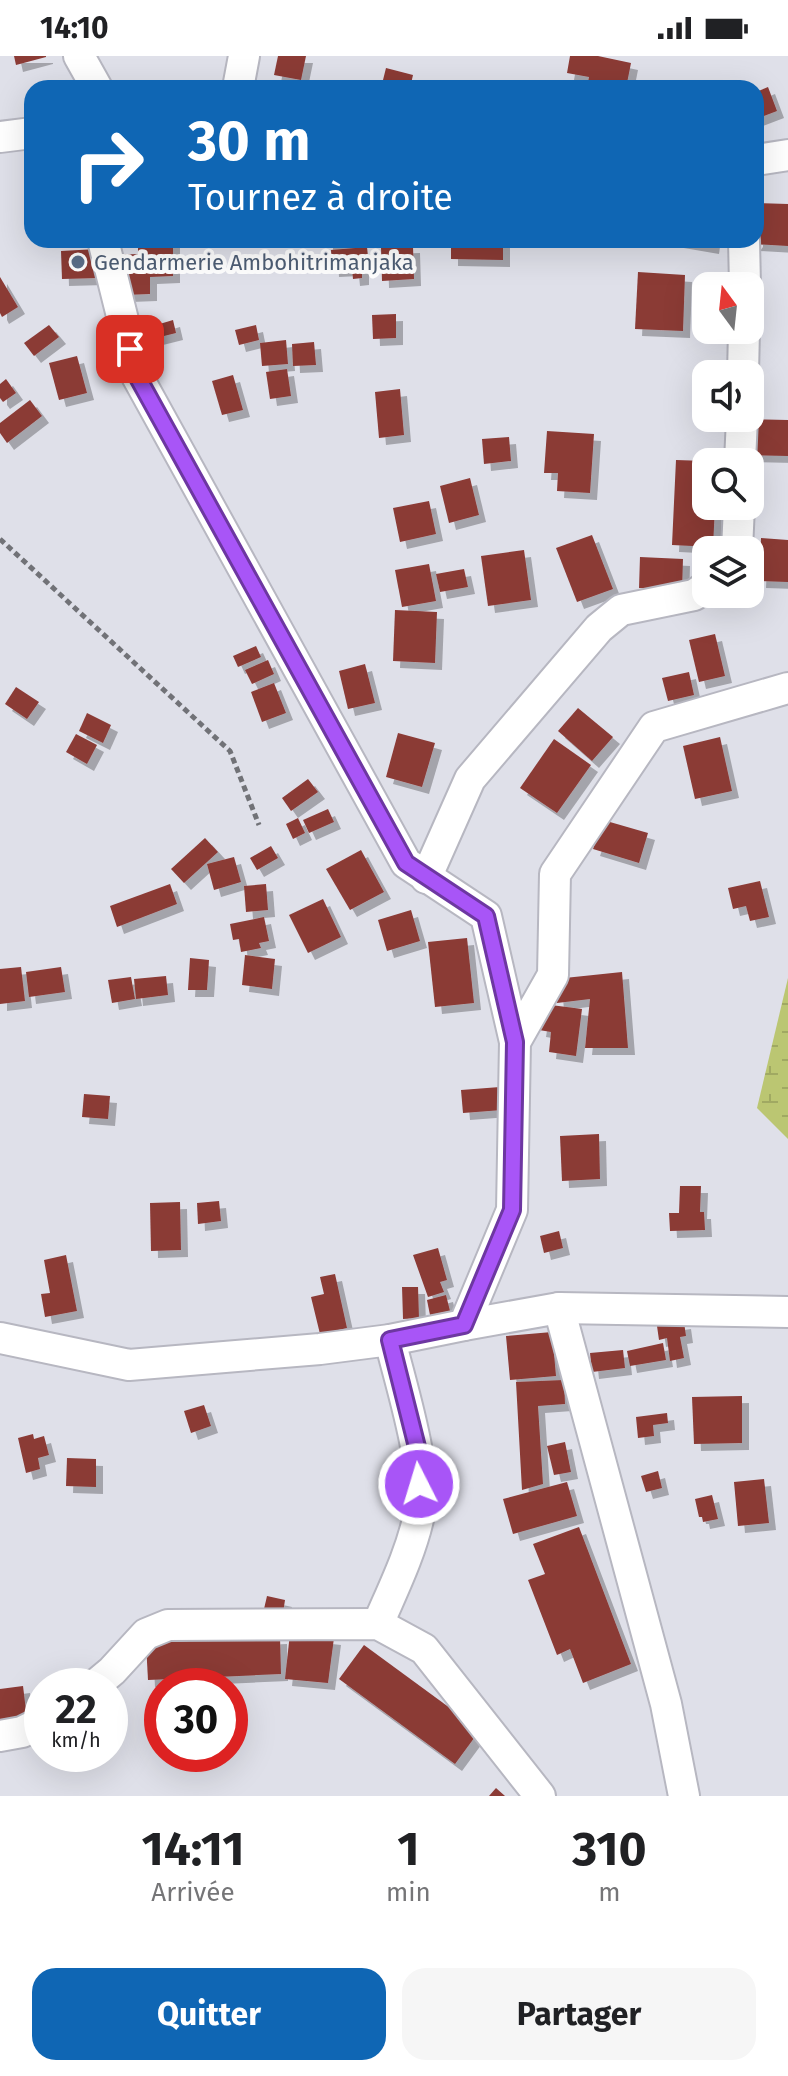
<!DOCTYPE html>
<html lang="fr">
<head>
<meta charset="utf-8">
<style>
	body { margin:0; font-family:"Fira Sans",sans-serif; background:#f6f6f6; color:#202124; height:100vh; display:flex; flex-direction:column; font-size:30px; white-space:nowrap }
	* { box-sizing:border-box; margin:0 }
	p { font-size:26px; color:#757577 }
	.icon { flex:none; width:44px; height:44px; fill:none; stroke:currentColor; stroke-width:2; stroke-linecap:round; stroke-linejoin:round }
	.map { position:relative; height:1740px; overflow:hidden }
	.sheet { display:flex; flex-direction:column; background:#fff; flex:1 }
	.sheet>* { flex:none }
	.hud { position:absolute; left:24px; top:24px; width:740px; height:168px; border-radius:24px; box-shadow:0 8px 32px #0002; background:#0f66b4; color:#fff; overflow:hidden }
	.needle { width:52px; rotate:345deg }
	.buttons { position:absolute; left:692px; top:216px; display:grid; gap:16px }
	.buttons a { display:grid; place-items:center; width:72px; height:72px; border-radius:16px; background:#fff; box-shadow:0 8px 32px #0002; font-size:40px }
	.speed { position:absolute; left:24px; top:1612px; display:flex; gap:16px; font-size:40px; font-weight:700; text-align:center }
	.speed>* { display:grid; place-content:center; width:104px; height:104px; border-radius:50%; background:#fff; box-shadow:0 8px 32px #0002; line-height:1 }
	.speed small { font-size:20px; font-weight:400 }
	.speed .limit { border:12px solid #d22; background:#fff; color:#111 }
	.pin { position:absolute; display:grid; place-items:center; width:68px; height:68px; color:#fff; margin:-34px; border-radius:16px; box-shadow:0 4px 12px #0006 }
	.me { position:absolute; width:88px; margin:-44px; rotate:355deg; stroke-linejoin:round; filter:drop-shadow(0 0 6px #0008) }
	.turn { display:flex; align-items:center; gap:28px; height:168px; padding:0 32px; font-size:36px }
	.turn .icon { width:104px; height:104px; stroke-width:2.5 }
	.turn b { display:block; font-size:56px; line-height:68px }
	.eta { display:flex; justify-content:space-evenly; align-items:center; height:136px; text-align:center }
	.eta b { font-size:48px; font-weight:700; line-height:56px }
	.cta { display:flex; gap:16px; margin-top:auto; padding:16px 32px }
	.cta a { flex:1; height:92px; border-radius:24px; background:#0f66b4; color:#fff; font-size:32px; font-weight:700; line-height:92px; text-align:center }
	.cta a+a { background:#f6f6f6; color:#202124 }
	.status { display:flex; justify-content:space-between; align-items:center; height:56px; padding:0 40px; background:#fff; direction:ltr }
	.status svg { height:22px; fill:currentColor }
	.map>svg:first-child { display:block }
	.wetland { fill:url(#wetland-marsh) }
	.building { fill:#8b3a36; filter:url(#shadow) }
	.lines { fill:none; stroke-linecap:round; stroke-linejoin:round }
	.street-casing { stroke:#b7b7c1; stroke-width:34 }
	.path { stroke:#717277; stroke-width:5; stroke-dasharray:6 4; stroke-linecap:butt }
	.street { stroke:#fff; stroke-width:30 }
	.route-casing { stroke:#6d37a1; stroke-width:20 }
	.route { stroke:#a855f7; stroke-width:14 }
	.service-dot { fill:#5c6f8a; stroke:#fff; stroke-width:3 }
	.labels { text-anchor:middle; dominant-baseline:central; stroke-width:8; stroke-linejoin:round; paint-order:stroke }
	.service-label { font-size:22px; fill:#4e5e75; stroke:#fff; text-anchor:start }
</style>
</head>
<body>
<div class="status"><b>14:10</b><svg viewBox="0 0 49 12"><path d="M0 12V9h3v3zM5 12V6h3v6zM10 12V3h3v9zM15 12V0h3v12zM26 1h20v11H26zM47 4h2v5h-2z"/></svg></div>
<div class="map">
<svg width="788" height="1740" viewBox="0 0 788 1740">
	<defs>
		<pattern id="wetland-marsh" width="20" height="14" patternUnits="userSpaceOnUse" patternTransform="scale(2)"><rect width="20" height="14" fill="#bbc672"/><path d="M1 5h8M5 5V1M11 12h8M15 12V8" fill="none" stroke="#a0a962"/></pattern>
		<filter id="shadow"><feDropShadow dx="7" dy="7" stdDeviation="0" flood-color="#0004"/></filter>
	</defs>
	<rect width="100%" height="100%" fill="#dfe0e9"/>
	<!-- wetland -->
	<path class="wetland" d="M788,922V1083L757,1052Z"/>
	<!-- building -->
	<g class="building">
		<path d="M14,0H46V1L16,9Z"/>
		<path d="M278,0H306L301,24L274,19Z"/>
		<path d="M570,0H598L631,7L626,32H587L589,21L567,17Z"/>
		<path d="M386,12L413,19L410,32H381Z"/>
		<path d="M768,31L777,55L756,63V36Z"/>
		<path d="M756,147L788,148V190L753,188L756,184Z"/>
		<path d="M138,184H173V220L150,221V238L124,239L114,199L138,198Z"/>
		<path d="M326,184H347V190L326,188Z"/>
		<path d="M451,184H503V204L451,203Z"/>
		<path d="M671,184H713L712,191Z"/>
		<path d="M413,190L414,223L382,225L381,191Z"/>
		<path d="M367,191L369,210H362V222L353,223L352,213L332,214L331,194Z"/>
		<path d="M97,193L98,222L62,223L61,195Z"/>
		<path d="M638,216L685,219L683,275L635,273Z"/>
		<path d="M0,221L18,251L2,261L0,257Z"/>
		<path d="M396,258V282L373,283L372,259Z"/>
		<path d="M173,264L176,277L156,282L153,270Z"/>
		<path d="M49,269L59,281L34,300L24,287Z"/>
		<path d="M256,269L259,284L239,289L235,274Z"/>
		<path d="M286,284L288,308L262,310L260,287Z"/>
		<path d="M314,286L316,309L293,310L292,288Z"/>
		<path d="M77,300L87,337L59,344L49,307Z"/>
		<path d="M287,313L291,340L270,343L266,316Z"/>
		<path d="M233,319L243,354L222,359L212,325Z"/>
		<path d="M6,323L16,337L3,346L0,342V328Z"/>
		<path d="M400,333L404,379L379,382L375,336Z"/>
		<path d="M30,344L42,360L7,387L0,377V367Z"/>
		<path d="M748,363L788,364V400L747,399Z"/>
		<path d="M547,375L594,378L590,437L557,435L558,417H544Z"/>
		<path d="M509,381L511,405L484,408L482,383Z"/>
		<path d="M676,404L706,405V450H715L713,491L672,489Z"/>
		<path d="M470,422L479,459L449,467L440,430Z"/>
		<path d="M429,445L436,478L400,486L393,452Z"/>
		<path d="M592,479L613,533L577,546L556,492Z"/>
		<path d="M761,482L788,484V526L759,525Z"/>
		<path d="M524,494L531,544L488,550L481,500Z"/>
		<path d="M640,501L683,503L682,534L639,532Z"/>
		<path d="M429,508L436,545L402,551L395,514Z"/>
		<path d="M464,513L468,531L440,536L436,518Z"/>
		<path d="M395,554L437,556L435,607L393,605Z"/>
		<path d="M715,578L725,620L699,626L689,584Z"/>
		<path d="M256,590L261,601L238,611L233,600Z"/>
		<path d="M268,604L274,618L252,628L245,614Z"/>
		<path d="M365,608L375,647L348,653L339,615Z"/>
		<path d="M689,616L694,639L668,645L662,622Z"/>
		<path d="M274,627L286,657L262,666L251,636Z"/>
		<path d="M16,631L39,646L27,663L5,648Z"/>
		<path d="M578,652L613,681L592,705L558,675Z"/>
		<path d="M87,657L111,669L103,687L79,675Z"/>
		<path d="M398,677L435,687L422,731L386,721Z"/>
		<path d="M76,678L97,689L87,708L66,696Z"/>
		<path d="M720,681L732,735L695,743L683,690Z"/>
		<path d="M554,683L591,709L557,757L520,732Z"/>
		<path d="M308,723L318,736L291,755L282,742Z"/>
		<path d="M328,753L334,766L309,777L303,764Z"/>
		<path d="M298,762L305,777L293,783L286,768Z"/>
		<path d="M603,764L648,777L639,807L593,793Z"/>
		<path d="M205,782L218,796L184,827L171,813Z"/>
		<path d="M271,790L278,802L257,814L250,802Z"/>
		<path d="M361,794L384,836L350,854L326,813Z"/>
		<path d="M234,801L241,826L214,834L207,808Z"/>
		<path d="M760,825L769,861L750,865L746,850L733,853L728,832Z"/>
		<path d="M170,828L177,848L117,871L110,850Z"/>
		<path d="M266,828L268,854L246,856L244,830Z"/>
		<path d="M323,843L341,881L308,897L289,859Z"/>
		<path d="M411,854L420,885L387,895L378,864Z"/>
		<path d="M264,861L269,885L259,887L261,892L241,896L239,883L233,884L230,868Z"/>
		<path d="M467,882L474,947L435,951L428,886Z"/>
		<path d="M245,899L275,903L272,933L242,929Z"/>
		<path d="M190,902L209,904L207,934H188Z"/>
		<path d="M21,911L25,945L0,948V913Z"/>
		<path d="M61,911L65,936L29,941L26,916Z"/>
		<path d="M622,916L628,992H585L590,943L557,947L555,923Z"/>
		<path d="M166,920L168,939L136,943L134,923Z"/>
		<path d="M131,921L135,943L112,947L108,924Z"/>
		<path d="M543,948L582,953L576,1000L549,996L551,976L539,974Z"/>
		<path d="M500,1031L502,1054L463,1057L461,1034Z"/>
		<path d="M84,1038L110,1040L108,1063L82,1061Z"/>
		<path d="M599,1078L600,1123L562,1125L560,1080Z"/>
		<path d="M680,1130H701L700,1156H704L705,1174L670,1175L669,1157H679Z"/>
		<path d="M219,1145L221,1165L198,1168L197,1147Z"/>
		<path d="M180,1146L181,1194L151,1195L150,1147Z"/>
		<path d="M559,1175L563,1192L544,1197L540,1180Z"/>
		<path d="M438,1192L447,1224L440,1226L444,1236L428,1241L413,1199Z"/>
		<path d="M66,1199L77,1255L45,1261L41,1238L50,1237L44,1204Z"/>
		<path d="M335,1218L347,1272L320,1278L311,1241L324,1238L320,1221Z"/>
		<path d="M402,1231H418L419,1262L403,1263Z"/>
		<path d="M446,1239L450,1255L430,1259L427,1244Z"/>
		<path d="M684,1266L686,1280L680,1281L684,1302L670,1305L667,1282L659,1284L657,1270Z"/>
		<path d="M552,1276L556,1320L510,1324L506,1280Z"/>
		<path d="M663,1287L666,1304L630,1310L627,1295Z"/>
		<path d="M623,1294L625,1312L592,1316L590,1297Z"/>
		<path d="M564,1324L565,1348L538,1350L543,1428L522,1434L516,1326Z"/>
		<path d="M742,1340V1387L694,1388L692,1341Z"/>
		<path d="M204,1349L211,1370L191,1377L184,1355Z"/>
		<path d="M667,1357L668,1367L653,1369L654,1380L638,1382L636,1361Z"/>
		<path d="M33,1378L34,1383L44,1380L49,1399L38,1402L40,1413L26,1417L18,1382Z"/>
		<path d="M565,1386L571,1416L554,1419L547,1390Z"/>
		<path d="M67,1402L96,1403V1431L66,1430Z"/>
		<path d="M658,1415L662,1432L646,1436L641,1420Z"/>
		<path d="M764,1423L769,1467L738,1470L734,1426Z"/>
		<path d="M567,1426L577,1460L513,1478L503,1443Z"/>
		<path d="M712,1439L718,1463L703,1466L702,1461H699L695,1443Z"/>
		<path d="M579,1471L631,1608L583,1627L570,1593L557,1599L528,1524L545,1518L533,1488Z"/>
		<path d="M267,1540L285,1544L283,1557L264,1553Z"/>
		<path d="M290,1577L334,1582L328,1627L285,1623Z"/>
		<path d="M280,1581L281,1618L148,1624L146,1587Z"/>
		<path d="M364,1589L480,1674L455,1708L339,1623Z"/>
		<path d="M23,1630L27,1663L0,1666V1633Z"/>
		<path d="M496,1732L505,1740H489Z"/>
	</g>
	<g class="lines">
		<defs>
			<g id="street">
				<path d="M79,0L97,32"/>
				<path d="M238,32L244,0"/>
				<path d="M0,81L32,77"/>
				<path d="M756,104L788,99"/>
				<path d="M103,184L137,320L406,807L486,860L515,986"/>
				<path d="M744,184L745,230"/>
				<path d="M743,318L744,274"/>
				<path d="M740,406L742,362"/>
				<path d="M737,494L739,450"/>
				<path d="M426,822L470,723L599,572L621,554L694,539L706,531"/>
				<path d="M559,1252L666,1648L684,1740"/>
				<path d="M464,1269L559,1252L788,1256"/>
				<path d="M0,1282L129,1309L320,1293L390,1284L464,1269L512,1154L515,986L553,919L555,818L654,671L788,632"/>
				<path d="M378,1568C393,1533 411,1497 419,1459C429,1415 401,1330 390,1284"/>
				<path d="M94,1630L112,1615L146,1578L168,1569L378,1568L424,1593L540,1740"/>
				<path d="M0,1680L22,1676L42,1666"/>
			</g>
		</defs>
		<!-- street casing -->
		<use href="#street" class="street-casing"/>
		<!-- path -->
		<path class="path" d="M0,483L230,695L259,769"/>
		<!-- street -->
		<use href="#street" class="street"/>
	</g>
	<g class="lines">
		<defs>
			<path id="route" d="M130,293L137,320L406,807L486,860L515,986L512,1154L464,1269L390,1284L419,1399V1428"/>
		</defs>
		<!-- route casing -->
		<use href="#route" class="route-casing"/>
		<!-- route -->
		<use href="#route" class="route"/>
	</g>
	<!-- markers -->
	<circle class="service-dot" cx="78" cy="206" r="8"/>
	<g class="labels">
		<!-- service labels -->
		<g class="service-label">
			<text x="94" y="206">Gendarmerie Ambohitrimanjaka</text>
		</g>
	</g>
</svg>
<div class="buttons">
<a><svg class="needle" viewBox="-14 -14 28 28"><path d="M0-13l5 13h-10z" fill="#e53935"/><path d="M0 13l5-13h-10z" fill="#757577"/></svg></a>
<a><svg class="icon" aria-label="sound" viewBox="0 0 24 24"><path d="M4 9h4l5-4v14l-5-4H4zM17 9q2 3 0 6"/></svg></a>
<a><svg class="icon" aria-label="search" viewBox="0 0 24 24"><circle cx="10" cy="10" r="6"/><path d="M15 15l6 6"/></svg></a>
<a><svg class="icon" aria-label="layers" viewBox="0 0 24 24"><path d="M12 4l9 5-9 5-9-5zM3 14l9 5 9-5"/></svg></a>
</div>
<div class="speed"><div>22<small>km/h</small></div><div class="limit">30</div></div>
<div class="pin" style="left:130px;top:293px;background:#d93025"><svg class="icon" aria-label="arrive" viewBox="0 0 24 24"><path d="M6 21V4h12l-3 4 3 4H6"/></svg></div>
<svg class="me" style="left:419px;top:1428px" viewBox="-20 -20 40 40"><circle r="17" fill="#a855f7" stroke="#fff" stroke-width="3"/><path d="M0-11L8 9 0 5-8 9z" fill="#fff"/></svg>
<div class="hud">
<div class="turn"><svg class="icon" aria-label="right" viewBox="0 0 24 24"><path d="M7 20v-9h11M14 6l5 5-5 5"/></svg><div><b>30 m</b>Tournez à droite</div></div>
</div>
</div>
<section class="sheet">
<div class="eta">
<div><b>14:11</b><p>Arrivée</p></div>
<div><b>1</b><p>min</p></div>
<div><b>310</b><p>m</p></div>
</div>
<div class="cta"><a>Quitter</a><a>Partager</a></div>
</section>
</body>
</html>
